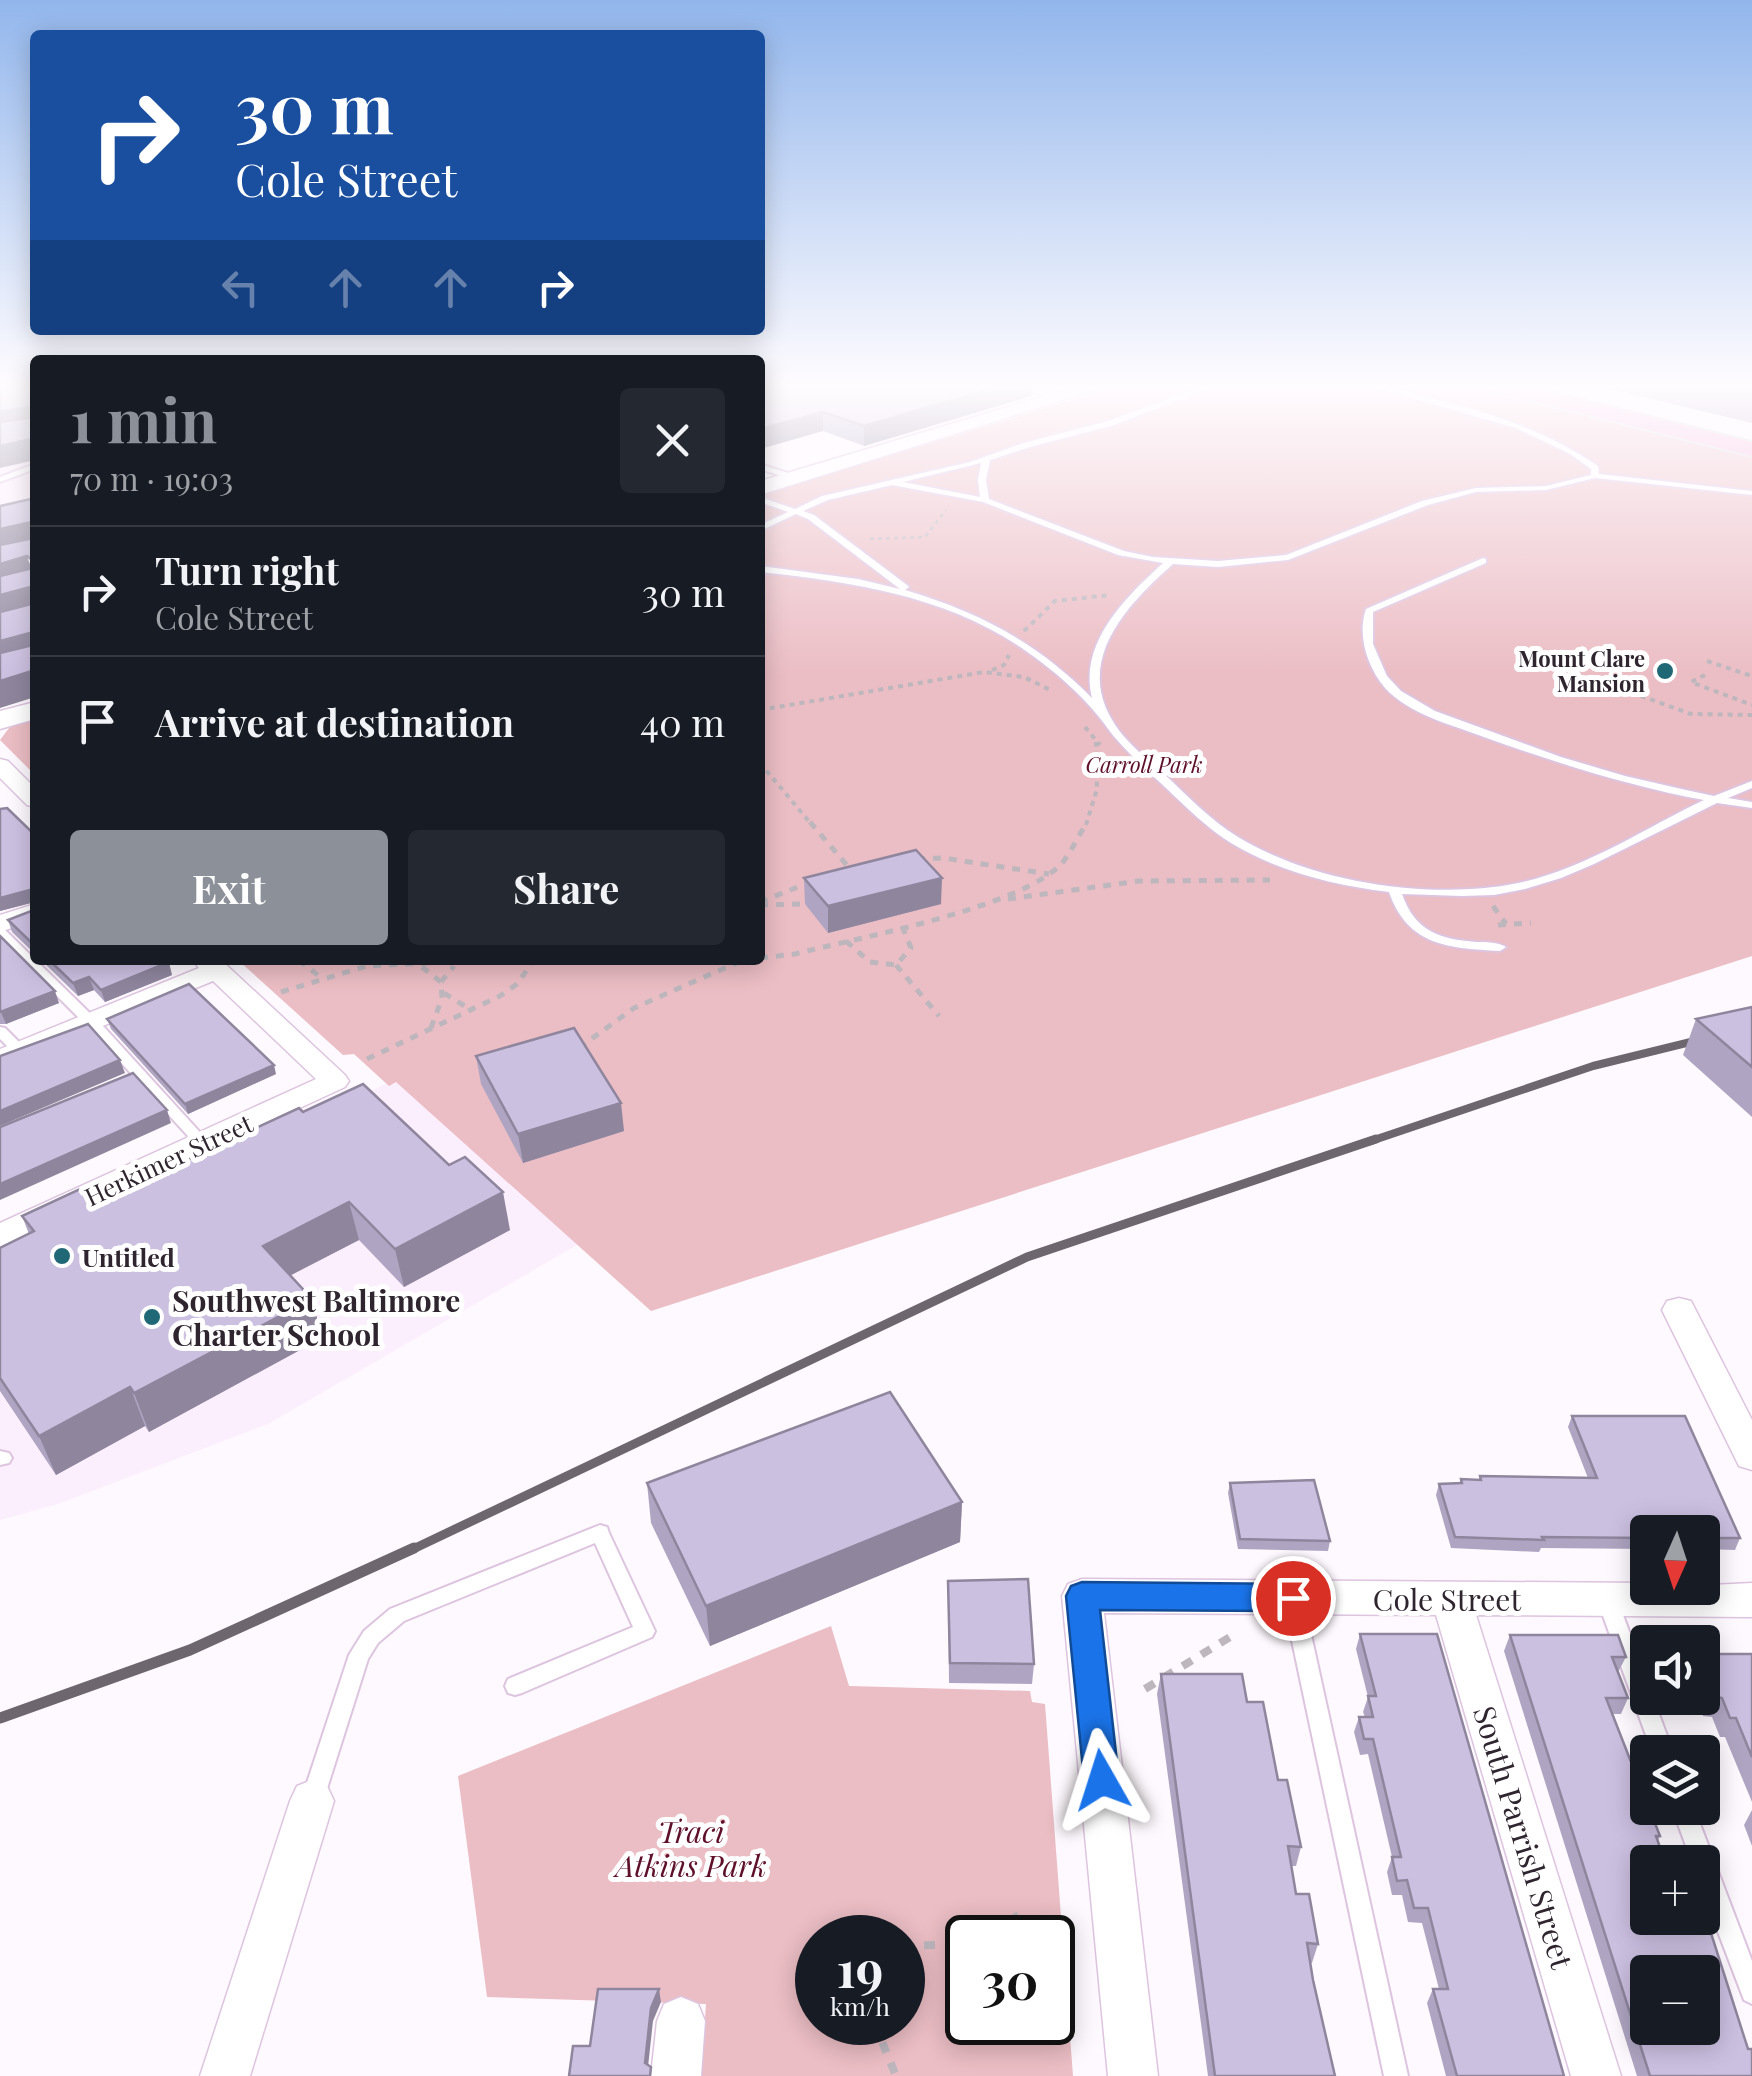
<!DOCTYPE html>
<html lang="en">
<head>
<meta charset="utf-8">
<style>
	body { margin:0; font-family:"Playfair Display",serif; background:#242831; color:#f1f3f6; height:100vh; display:flex; flex-direction:column; font-size:38px; white-space:nowrap }
	* { box-sizing:border-box; margin:0 }
	p { font-size:32px; color:#9ea1a6 }
	.icon { flex:none; width:55px; height:55px; fill:none; stroke:currentColor; stroke-width:2; stroke-linecap:round; stroke-linejoin:round }
	.map { position:relative; flex:1; overflow:hidden }
	.details { position:absolute; left:30px; top:355px; width:735px; height:610px; display:flex; flex-direction:column; background:#171b24; border-radius:10px; box-shadow:0 5px 25px #0003 }
	.details>* { flex:none }
	.hud { position:absolute; left:30px; top:30px; width:735px; height:305px; border-radius:10px; box-shadow:0 5px 25px #0003; background:#1a4fa0; color:#fff; overflow:hidden }
	.needle { width:65px; rotate:183deg }
	.fabs { position:absolute; left:1630px; top:1515px; display:grid; gap:20px }
	.fabs a { display:grid; place-items:center; width:90px; height:90px; border-radius:10px; background:#171b24; box-shadow:0 5px 25px #0003; font-size:50px }
	.speed { position:absolute; left:795px; top:1915px; display:flex; gap:20px; font-size:50px; font-weight:700; text-align:center }
	.speed>* { display:grid; place-content:center; width:130px; height:130px; border-radius:50%; background:#171b24; box-shadow:0 5px 25px #0003; line-height:1 }
	.speed small { font-size:25px; font-weight:400 }
	.speed .limit { border:5px solid #111; border-radius:15px; background:#fff; color:#111 }
	.pin { position:absolute; display:grid; place-items:center; width:85px; height:85px; color:#fff; margin:-42px; border:5px solid #fff; border-radius:50%; box-shadow:0 2px 10px #0007 }
	.me { position:absolute; width:110px; margin:-55px; rotate:354deg; stroke-linejoin:round; filter:drop-shadow(0 0 8px #0008) }
	.turn { display:flex; align-items:center; gap:35px; height:210px; padding:0 40px; font-size:45px }
	.turn .icon { width:130px; height:130px; stroke-width:2.5 }
	.turn b { display:block; font-size:70px; line-height:85px }
	.lanes { display:flex; align-items:center; height:95px; padding:0 40px; background:#0003; justify-content:center; gap:50px; direction:ltr }
	.lanes .off { opacity:.35 }
	.round { display:grid; place-items:center; flex:none; width:105px; height:105px; border-radius:10px; background:#242831 }
	.overview { display:flex; align-items:center; justify-content:space-between; height:170px; padding:0 40px }
	h1 { font-size:60px; font-weight:700; line-height:75px; color:#8c9099 }
	.action { display:flex; gap:20px; margin-top:auto; padding:20px 40px }
	.action a { flex:1; height:115px; border-radius:10px; background:#8c9099; color:#fff; font-size:40px; font-weight:700; line-height:115px; text-align:center }
	.action a+a { background:#242831; color:#f1f3f6 }
	ul { padding:0; list-style:none }
	li { display:flex; align-items:center; gap:30px; height:130px; padding:0 40px; border-top:2px solid #363941 }
	li div { flex:1 }
	li b { display:block; font-size:38px }
	li em { font-style:normal }
	.map>svg:first-child { display:block }
	.built { fill:#fceffd }
	.green { fill:#ebbdc4; fill-rule:evenodd }
	.lines { fill:none; stroke-linecap:round; stroke-linejoin:round }
	.service-casing { stroke:#ddc4df; stroke-width:4 }
	.minor-casing { stroke:#ddc4df; stroke-width:3 }
	.secondary-casing { stroke:#ddc4df; stroke-width:3 }
	.primary-casing { stroke:#d9d8da; stroke-width:4 }
	.path-far3 { stroke:#bdb7bd; stroke-width:2.5; stroke-dasharray:4 4; stroke-linecap:butt }
	.path-far2 { stroke:#bdb7bd; stroke-width:4; stroke-dasharray:5 5; stroke-linecap:butt }
	.path-far1 { stroke:#bdb7bd; stroke-width:5; stroke-dasharray:8 8; stroke-linecap:butt }
	.path { stroke:#bdb7bd; stroke-width:8; stroke-dasharray:11 11; stroke-linecap:butt }
	.service { fill:#fff; fill-rule:evenodd }
	.minor { fill:#fff; fill-rule:evenodd }
	.secondary { fill:#fff; fill-rule:evenodd }
	.primary { fill:#f3b2d8; fill-rule:evenodd }
	.rail-far2 { stroke:#6d666e; stroke-width:8 }
	.rail-far1 { stroke:#6d666e; stroke-width:9 }
	.rail { stroke:#6d666e; stroke-width:11 }
	.wall { fill:#afa5c2 }
	.shaded-wall { fill:#8f869e }
	.building { fill:#ccc0e1; stroke:#8f869e; stroke-width:2.5; fill-rule:evenodd }
	.route { fill:#1a73e8; stroke:#114b97; stroke-width:2.5 }
	.poi-dot { fill:#216877; stroke:#fff; stroke-width:4 }
	.labels { text-anchor:middle; dominant-baseline:central; stroke-width:10; stroke-linejoin:round; paint-order:stroke }
	.far-poi-label { font-size:22px; font-weight:bold; fill:#2e252f; stroke:#fff; text-anchor:end }
	.far-park-label { font-size:22px; font-style:italic; fill:#5e0f29; stroke:#fff }
	.street-label { font-size:25px; fill:#2e252f; stroke:#fff }
	.poi-label { font-size:25px; font-weight:bold; fill:#2e252f; stroke:#fff; text-anchor:start }
	.near-poi-label { font-size:30px; font-weight:bold; fill:#2e252f; stroke:#fff; text-anchor:start }
	.near-street-label { font-size:30px; fill:#2e252f; stroke:#fff }
	.near-park-label { font-size:30px; font-style:italic; fill:#5e0f29; stroke:#fff }
</style>
</head>
<body>
<div class="map">
<svg width="1752" height="2076" viewBox="0 0 1752 2076">
	<rect width="100%" height="100%" fill="#fef9fe"/>
	<!-- built -->
	<g class="built">
		<path d="M0,386H35V546L0,555Z"/>
		<path d="M396,1079L582,1242L268,1424L58,1504L0,1520V1264Z"/>
	</g>
	<!-- green -->
	<g class="green">
		<path d="M1118,386H1480L1752,455V956L651,1311L396,1082L389,1086L354,1054L343,1055L238,960H760V495Z"/>
		<path d="M35,718V775L0,740L9,728Z"/>
		<path d="M831,1626L849,1686L1030,1691L1032,1702L1045,1704L1073,2076H701L706,2004L487,1997L458,1776ZM818,1938H902V2022H818ZM968,1938H1052V2022H968Z"/>
	</g>
	<g class="lines">
		<defs>
			<g id="service">
				<path d="M1016,386H1026L1047,394L1041,395Z"/>
				<path d="M1205,386H1215L1114,425L1030,447L990,460L986,480L989,499L1124,551L1153,557L1218,561L1286,555L1422,501L1476,488L1546,486L1591,475V469L1570,454L1516,428L1370,386C1390,386 1411,393 1431,398C1491,413 1547,431 1598,466L1599,474L1752,491V495L1595,478L1546,490L1476,492L1428,505L1288,560L1218,567L1173,564C1130,602 1076,657 1111,718C1122,739 1145,757 1163,773C1187,795 1210,820 1238,837C1309,880 1412,897 1494,887C1570,879 1637,832 1704,800C1628,786 1554,762 1481,736C1449,724 1409,714 1385,688C1367,667 1357,635 1366,609L1483,558L1486,559V563L1373,612V644L1387,676L1401,691L1435,711L1561,757L1625,776L1686,790L1714,796L1752,781V788L1728,798L1752,802V808L1717,803L1594,864L1561,878L1525,889L1494,895L1462,896L1402,894C1415,931 1439,939 1476,942C1487,942 1497,942 1506,947L1500,951C1450,948 1408,947 1389,892C1334,885 1279,872 1231,843C1207,828 1187,808 1167,789C1150,773 1133,758 1118,741C1111,734 1106,725 1099,717C1079,692 1052,669 1026,651C948,596 853,582 760,572V566L858,579L900,589L808,519L796,514L760,531V525L788,512L760,502V497L795,509L822,496L970,462L1024,443L1108,421ZM981,463L978,480L980,497L903,482ZM892,485L983,502L1118,555L1163,563C1126,597 1078,643 1092,698C1038,643 979,612 905,590L909,587L907,585L814,515L803,511L828,500Z"/>
				<path d="M35,464V469L0,482V477Z"/>
				<path d="M760,464L797,476L798,478L794,480L760,469Z"/>
				<path d="M0,928L4,929L104,1027L207,1140L209,1143L207,1146H197L94,1033L0,939Z"/>
				<path d="M0,1027L5,1028L25,1048L27,1051L25,1054H15L0,1039Z"/>
				<path d="M0,1451L9,1453L12,1458L9,1463L0,1465Z"/>
				<path d="M600,1525L607,1527L609,1533L655,1631L652,1637L522,1693L515,1695L508,1693L505,1686L508,1679L633,1627L595,1543L404,1621L378,1643L368,1659L324,1798L321,1805L313,1808L305,1805L302,1798L349,1655L364,1631L390,1609Z"/>
				<path d="M1293,1590L1300,1592L1303,1598L1408,2076H1384L1283,1598L1286,1592Z"/>
				<path d="M1607,1591L1614,1593L1617,1599L1648,1682V1698H1653L1673,1752H1652L1597,1599L1600,1593Z"/>
				<path d="M1672,1808H1694L1752,1961V2004L1744,2000L1702,1890V1862H1692Z"/>
			</g>
			<g id="minor">
				<path d="M0,759L8,761L35,788V807L27,805L0,778Z"/>
				<path d="M35,904V920L0,932V915Z"/>
				<path d="M193,960H221L345,1075L349,1081L345,1087L0,1247V1223L316,1079L213,981L0,1068V1049L199,968Z"/>
				<path d="M1679,1298L1691,1301L1752,1420V1470L1739,1466L1662,1310L1667,1301Z"/>
				<path d="M1082,1579L1648,1583V1588L1752,1583V1617L1476,1615L1621,2076H1571L1436,1615L1104,1613L1158,2076H1108L1062,1596L1068,1584Z"/>
				<path d="M312,1780L327,1786L334,1801L250,2076H200L290,1801L297,1786Z"/>
				<path d="M681,1997L698,2004L705,2021L701,2076H651L657,2021L664,2004Z"/>
			</g>
			<g id="secondary">
				<path d="M1078,386H1108L760,495V481Z"/>
				<path d="M35,702V719L0,729V711Z"/>
			</g>
			<path id="primary" d="M1490,386H1527L1752,442V456L1493,391Z"/>
		</defs>
		<!-- service casing -->
		<use href="#service" class="service-casing"/>
		<!-- minor casing -->
		<use href="#minor" class="minor-casing"/>
		<!-- secondary casing -->
		<use href="#secondary" class="secondary-casing"/>
		<!-- primary casing -->
		<use href="#primary" class="primary-casing"/>
		<!-- path-far3 -->
		<path class="path-far3" d="M870,539L925,537L946,510"/>
		<!-- path-far2 -->
		<g class="path-far2">
			<path d="M1024,631L1055,601L1111,595"/>
			<path d="M1707,661L1752,676"/>
			<path d="M992,670L1004,665L1009,655"/>
			<path d="M1705,675L1691,682L1752,705"/>
			<path d="M1622,689L1691,714L1752,715"/>
			<path d="M760,710L984,672L1024,677L1050,690"/>
			<path d="M1085,727L1100,745"/>
			<path d="M760,763L812,825"/>
			<path d="M1086,825L1097,789L1096,742"/>
		</g>
		<!-- path-far1 -->
		<g class="path-far1">
			<path d="M810,822L851,870"/>
			<path d="M917,859L943,858L1049,874"/>
			<path d="M1008,899L1139,881L1270,880"/>
			<path d="M760,902L808,883"/>
			<path d="M760,905L800,904"/>
			<path d="M1493,906L1506,924"/>
			<path d="M1498,925L1531,923"/>
			<path d="M846,941L870,962L896,965L911,948L902,926"/>
			<path d="M760,958L795,954C857,938 1025,907 1063,862C1072,850 1079,835 1087,822"/>
			<path d="M299,960L320,977"/>
			<path d="M896,965L939,1016"/>
			<path d="M422,967L441,982L442,998L431,1028"/>
			<path d="M441,982L454,966"/>
			<path d="M281,992L367,966L491,960"/>
			<path d="M444,993L471,1010"/>
			<path d="M579,1048L634,1008L743,960"/>
			<path d="M367,1059L500,996L517,984L534,960"/>
		</g>
		<!-- path -->
		<g class="path">
			<path d="M1145,1689L1230,1637"/>
			<path d="M1013,1914L1029,1938"/>
			<path d="M1052,1942L1073,1941"/>
			<path d="M902,1946L968,1944"/>
			<path d="M874,2022L896,2076"/>
		</g>
		<!-- service -->
		<use href="#service" class="service"/>
		<!-- minor -->
		<use href="#minor" class="minor"/>
		<!-- secondary -->
		<use href="#secondary" class="secondary"/>
		<!-- primary -->
		<use href="#primary" class="primary"/>
		<!-- rail-far2 -->
		<path class="rail-far2" d="M1368,1142L1593,1066L1752,1027"/>
		<!-- rail-far1 -->
		<path class="rail-far1" d="M409,1551L1027,1257L1376,1139"/>
		<!-- rail -->
		<path class="rail" d="M0,1718L190,1650L414,1548"/>
	</g>
	<!-- wall -->
	<g class="wall">
		<path d="M760,386H1063L1048,390L1032,386L1031,396L864,446L823,431Z"/>
		<path d="M1598,386H1752V423Z"/>
		<path d="M0,809L35,835V954L12,932L8,920L34,910V902L0,911Z"/>
		<path d="M804,878L941,904L828,933L805,904Z"/>
		<path d="M0,936L59,1003L6,1024H0Z"/>
		<path d="M41,960H166L172,975L105,1002L94,990L78,996Z"/>
		<path d="M1752,1007V1117L1683,1055L1696,1019Z"/>
		<path d="M107,1019L276,1074L188,1114L111,1029Z"/>
		<path d="M476,1056L624,1131L523,1163L481,1084Z"/>
		<path d="M303,1112L510,1230L404,1287L359,1240L290,1275L312,1299L322,1338L149,1432L145,1426L56,1475L0,1391V1248L29,1234L22,1216L93,1204Z"/>
		<path d="M1572,1416L1740,1538L1735,1550L1702,1549V1532H1648V1549L1541,1548L1539,1552L1451,1548L1436,1495L1439,1484L1459,1483L1461,1479L1479,1480L1480,1476L1588,1478L1568,1427Z"/>
		<path d="M647,1483L962,1502L960,1542L710,1646L651,1523Z"/>
		<path d="M1230,1483L1330,1541L1328,1551L1238,1549L1228,1493Z"/>
		<path d="M948,1581L1034,1664L1032,1684L949,1683Z"/>
		<path d="M1360,1634L1564,2076H1446L1427,2003L1433,1989H1439L1422,1923L1408,1922L1402,1895H1392L1387,1872L1392,1857L1368,1754L1360,1755L1354,1732L1359,1717H1365L1363,1712L1368,1697L1356,1649Z"/>
		<path d="M1510,1635L1626,1657L1618,1672L1628,1698L1621,1714H1612L1660,1836L1648,1862L1752,2076H1637L1504,1651Z"/>
		<path d="M1702,1654H1752V1802L1725,1737H1720L1712,1717L1703,1716L1696,1698H1702Z"/>
		<path d="M1161,1674L1247,1702L1301,1847L1296,1866H1291L1296,1894L1318,1944L1312,1963H1310L1335,2076H1208L1157,1694Z"/>
		<path d="M1752,1810V1846L1744,1825Z"/>
	</g>
	<!-- shaded-wall -->
	<g class="shaded-wall">
		<path d="M1001,386H1032L1031,396L864,446V426Z"/>
		<path d="M32,407L35,419L0,431V411Z"/>
		<path d="M823,412V431L760,449V429Z"/>
		<path d="M35,438V460L0,468V446Z"/>
		<path d="M31,522L35,536L0,552V529Z"/>
		<path d="M27,556L34,578L0,588V564Z"/>
		<path d="M30,587L35,603L0,620V595Z"/>
		<path d="M30,633L35,650L0,666V641Z"/>
		<path d="M35,670V697L0,708V681Z"/>
		<path d="M942,878L941,904L828,933V906Z"/>
		<path d="M33,889L35,902L0,911V898Z"/>
		<path d="M169,962L172,975L105,1002L101,990Z"/>
		<path d="M89,977L94,990L78,996L73,983Z"/>
		<path d="M55,991L59,1003L6,1024L1,1012Z"/>
		<path d="M120,1060L125,1073L0,1126V1111Z"/>
		<path d="M274,1065L276,1074L188,1114L185,1104Z"/>
		<path d="M621,1103L624,1131L523,1163L518,1134Z"/>
		<path d="M167,1110L171,1123L0,1200V1184Z"/>
		<path d="M503,1192L510,1230L404,1287L395,1249Z"/>
		<path d="M349,1202L359,1240L274,1284L263,1246Z"/>
		<path d="M312,1299L322,1338L149,1432L134,1393Z"/>
		<path d="M130,1387L145,1426L56,1475L39,1436Z"/>
		<path d="M962,1502L960,1542L710,1646L706,1606Z"/>
		<path d="M659,1989L661,2002L653,2021L647,2076L645,2063L651,2008Z"/>
	</g>
	<!-- building -->
	<g class="building">
		<path d="M0,386H35V438L0,446V422L30,418L32,407L0,411Z"/>
		<path d="M760,386H1001L864,426L823,412L760,429Z"/>
		<path d="M35,498V670L0,681V653L29,646L30,633L0,641V612L31,604L30,587L0,595V576L29,569L32,560L27,556L0,564V545L29,539L31,522L0,529V506Z"/>
		<path d="M7,808L35,835V946L8,920L34,910L33,889L0,898V809Z"/>
		<path d="M916,850L942,878L828,906L804,878Z"/>
		<path d="M0,936L55,991L0,1012Z"/>
		<path d="M49,960H166L169,962L101,990L89,977L73,983Z"/>
		<path d="M189,984L274,1065L185,1104L107,1019Z"/>
		<path d="M1752,1007V1067L1696,1019Z"/>
		<path d="M88,1024L120,1060L0,1111V1056Z"/>
		<path d="M574,1028L621,1103L518,1134L476,1056Z"/>
		<path d="M133,1073L167,1110L0,1184V1127Z"/>
		<path d="M363,1084L449,1165L465,1157L503,1192L395,1249L349,1202L263,1246L312,1299L134,1393L130,1387L39,1436L0,1378V1248L34,1231L22,1216L80,1189L93,1204L299,1108L303,1112Z"/>
		<path d="M890,1392L962,1502L706,1606L647,1483Z"/>
		<path d="M1572,1416H1685L1740,1538H1702V1532H1648V1538L1542,1537L1544,1540L1455,1537L1439,1484L1462,1483L1461,1479L1481,1480L1480,1476L1597,1478Z"/>
		<path d="M1314,1480L1330,1541L1240,1539L1230,1483Z"/>
		<path d="M1028,1579L1034,1664L950,1663L948,1581Z"/>
		<path d="M1360,1634H1437L1564,2076H1457L1433,1989H1448L1428,1908H1414L1407,1880L1397,1881L1392,1857H1401L1373,1739H1364L1359,1717H1373L1368,1696H1376Z"/>
		<path d="M1510,1635H1618L1626,1657H1612L1628,1698H1606L1660,1836H1656L1665,1862H1648V1918H1702V1905L1748,2049H1752V2076H1650ZM1648,1972H1702V2028H1648Z"/>
		<path d="M1702,1654H1752V1757L1736,1718H1730L1722,1698L1713,1696L1702,1671Z"/>
		<path d="M1161,1674H1242L1247,1702H1263L1278,1780H1287L1301,1847L1288,1846L1296,1894H1309L1318,1944L1307,1943L1313,1980L1335,2076H1215Z"/>
		<path d="M598,1989H659L651,2008L645,2063L651,2067L650,2076H569L573,2046H590Z"/>
	</g>
	<!-- sky -->
	<linearGradient id="sky" x2="0" y2="1"><stop stop-color="#92b6ec"/><stop offset="0.57" stop-color="#fffcff"/><stop offset="1" stop-color="#fffcff" stop-opacity="0"/></linearGradient>
	<rect width="1752" height="677" fill="url(#sky)"/>
	<!-- route -->
	<path class="route" d="M1082,1582L1293,1584L1304,1588L1309,1598L1304,1607L1293,1611L1100,1610L1119,1780L1114,1792L1102,1797L1089,1792L1084,1780L1066,1596L1071,1586Z"/>
	<!-- markers -->
	<g class="poi-dot">
		<circle cx="1665" cy="671" r="10"/>
		<circle cx="62" cy="1256" r="10"/>
		<circle cx="152" cy="1317" r="10"/>
	</g>
	<g class="labels">
		<!-- far-poi labels -->
		<g class="far-poi-label">
			<text x="1645" y="658">Mount Clare<tspan x="1645" dy="25">Mansion</tspan></text>
		</g>
		<!-- far-park labels -->
		<g class="far-park-label">
			<text x="1144" y="764">Carroll Park</text>
		</g>
		<!-- street labels -->
		<g class="street-label">
			<text transform="translate(168 1159) rotate(-25)">Herkimer Street</text>
		</g>
		<!-- poi labels -->
		<g class="poi-label">
			<text x="82" y="1256">Untitled</text>
		</g>
		<!-- near-poi labels -->
		<g class="near-poi-label">
			<text x="172" y="1300">Southwest Baltimore<tspan x="172" dy="34">Charter School</tspan></text>
		</g>
		<!-- near-street labels -->
		<g class="near-street-label">
			<text x="1447" y="1599">Cole Street</text>
			<text transform="translate(1524 1837) rotate(73)">South Parrish Street</text>
		</g>
		<!-- near-park labels -->
		<g class="near-park-label">
			<text x="691" y="1831">Traci<tspan x="691" dy="34">Atkins Park</tspan></text>
		</g>
	</g>
</svg>
<div class="fabs">
<a><svg class="needle" viewBox="-14 -14 28 28"><path d="M0-13l5 13h-10z" fill="#e53935"/><path d="M0 13l5-13h-10z" fill="#9ea1a6"/></svg></a>
<a><svg class="icon" aria-label="sound" viewBox="0 0 24 24"><path d="M4 9h4l5-4v14l-5-4H4zM17 9q2 3 0 6"/></svg></a>
<a><svg class="icon" aria-label="layers" viewBox="0 0 24 24"><path d="M12 4l9 5-9 5-9-5zM3 14l9 5 9-5"/></svg></a>
<a>+</a>
<a>−</a>
</div>
<div class="speed"><div>19<small>km/h</small></div><div class="limit">30</div></div>
<div class="pin" style="left:1293px;top:1598px;background:#d93025"><svg class="icon" aria-label="arrive" viewBox="0 0 24 24"><path d="M6 21V4h12l-3 4 3 4H6"/></svg></div>
<svg class="me" style="left:1102px;top:1780px" viewBox="-20 -20 40 40"><path d="M0-17L14 15 0 8-14 15z" fill="#1a73e8" stroke="#fff" stroke-width="4"/></svg>
<div class="hud">
<div class="turn"><svg class="icon" aria-label="right" viewBox="0 0 24 24"><path d="M7 20v-9h11M14 6l5 5-5 5"/></svg><div><b>30 m</b>Cole Street</div></div>
<div class="lanes"><svg class="icon off" aria-label="left" viewBox="0 0 24 24"><path d="M17 20v-9H6M10 6l-5 5 5 5"/></svg><svg class="icon off" aria-label="ahead" viewBox="0 0 24 24"><path d="M12 20V5M6 11l6-6 6 6"/></svg><svg class="icon off" aria-label="ahead" viewBox="0 0 24 24"><path d="M12 20V5M6 11l6-6 6 6"/></svg><svg class="icon" aria-label="right" viewBox="0 0 24 24"><path d="M7 20v-9h11M14 6l5 5-5 5"/></svg></div>
</div>
<section class="details">
<div class="overview"><div><h1>1 min</h1><p>70 m · 19:03</p></div><a class="round"><svg class="icon" aria-label="close" viewBox="0 0 24 24"><path d="M6 6l12 12M18 6L6 18"/></svg></a></div>
<ul>
<li><svg class="icon" aria-label="right" viewBox="0 0 24 24"><path d="M7 20v-9h11M14 6l5 5-5 5"/></svg><div><b>Turn right</b><p>Cole Street</p></div><em>30 m</em></li>
<li><svg class="icon" aria-label="arrive" viewBox="0 0 24 24"><path d="M6 21V4h12l-3 4 3 4H6"/></svg><div><b>Arrive at destination</b></div><em>40 m</em></li>
</ul>
<div class="action"><a>Exit</a><a>Share</a></div>
</section>
</div>
</body>
</html>
